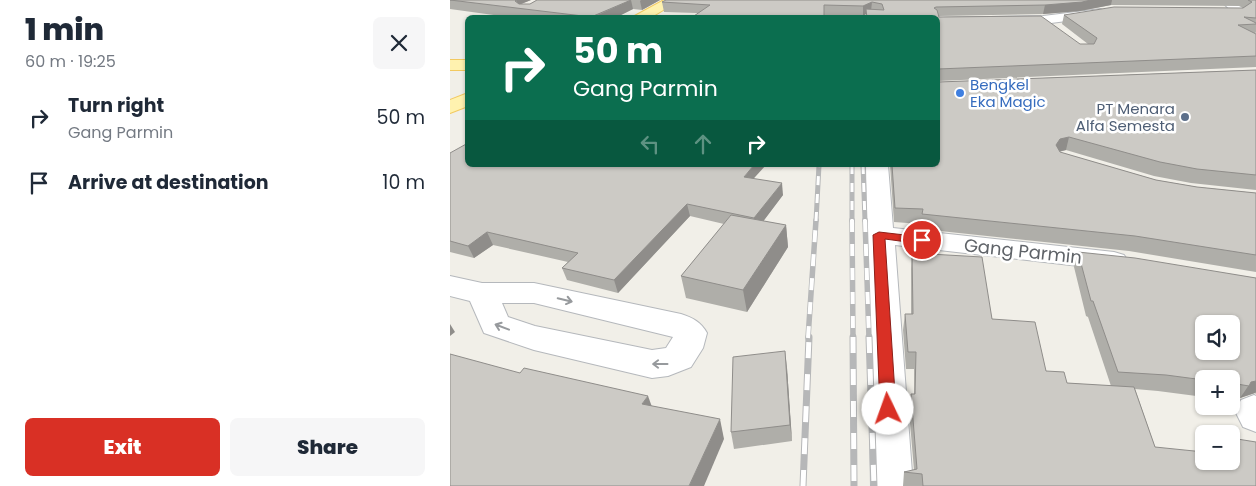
<!DOCTYPE html>
<html lang="en">
<head>
<meta charset="utf-8">
<style>
	body { margin:0; font-family:Poppins,sans-serif; background:#f6f6f7; color:#1f2937; height:100vh; display:flex; flex-direction:column; font-size:19px; white-space:nowrap }
	* { box-sizing:border-box; margin:0 }
	p { font-size:16px; color:#747a83 }
	.icon { flex:none; width:28px; height:28px; fill:none; stroke:currentColor; stroke-width:2; stroke-linecap:round; stroke-linejoin:round }
	.map { position:relative; flex:1; overflow:hidden }
	.side { display:flex; flex-direction:column; background:#fff; width:450px }
	.side>* { flex:none }
	.hud { position:absolute; left:15px; top:15px; width:475px; height:152px; border-radius:8px; box-shadow:0 1px 4px #0004; background:#0b6e4f; color:#fff; overflow:hidden }
	.controls { position:absolute; left:745px; top:315px; display:grid; gap:10px }
	.controls a { display:grid; place-items:center; width:45px; height:45px; border-radius:8px; background:#fff; box-shadow:0 1px 4px #0004; font-size:25px }
	.pin { position:absolute; display:grid; place-items:center; width:42px; height:42px; color:#fff; margin:-21px; border:2px solid #fff; border-radius:50%; box-shadow:0 1px 5px #0007 }
	.me { position:absolute; width:55px; margin:-28px; rotate:357deg; stroke-linejoin:round; filter:drop-shadow(0 0 4px #0008) }
	.turn { display:flex; align-items:center; gap:18px; height:105px; padding:0 25px; font-size:22px }
	.turn .icon { width:65px; height:65px; stroke-width:2.5 }
	.turn b { display:block; font-size:35px; line-height:42px }
	.lanes { display:flex; align-items:center; height:48px; padding:0 25px; background:#0003; justify-content:center; gap:25px; direction:ltr }
	.lanes .off { opacity:.35 }
	.round { display:grid; place-items:center; flex:none; width:52px; height:52px; border-radius:8px; background:#f6f6f7 }
	.summary { display:flex; align-items:center; justify-content:space-between; height:85px; padding:0 25px }
	h1 { font-size:30px; font-weight:800; line-height:38px }
	.cta { display:flex; gap:10px; margin-top:auto; padding:10px 25px }
	.cta a { flex:1; height:58px; border-radius:8px; background:#d93025; color:#fff; font-size:20px; font-weight:800; line-height:58px; text-align:center }
	.cta a+a { background:#f6f6f7; color:#1f2937 }
	ul { padding:0; list-style:none }
	li { display:flex; align-items:center; gap:15px; height:65px; padding:0 25px }
	li div { flex:1 }
	li b { display:block; font-size:19px }
	li em { font-style:normal }
	main { display:flex; flex:1; min-height:0 }
	.map>svg:first-child { display:block }
	.lines { fill:none; stroke-linecap:round; stroke-linejoin:round }
	.minor-casing { stroke:#b5b8bc; stroke-width:2 }
	.primary-casing { stroke:#f2c960; stroke-width:2 }
	.minor { fill:#fff; fill-rule:evenodd }
	.primary { fill:#fff2af; fill-rule:evenodd }
	.rail-far3-casing { stroke:#b6b7b8; stroke-width:3 }
	.rail-far2-casing { stroke:#b6b7b8; stroke-width:5 }
	.rail-far1-casing { stroke:#b6b7b8; stroke-width:5.5 }
	.rail-casing { stroke:#b6b7b8; stroke-width:7 }
	.rail-far3 { stroke:#fff; stroke-width:2; stroke-dasharray:5.5; stroke-linecap:butt }
	.rail-far2 { stroke:#fff; stroke-width:3; stroke-dasharray:9; stroke-linecap:butt }
	.rail-far1 { stroke:#fff; stroke-width:4; stroke-dasharray:12; stroke-linecap:butt }
	.rail { stroke:#fff; stroke-width:5; stroke-dasharray:16; stroke-linecap:butt }
	.wall { fill:#afaea9; fill-rule:evenodd }
	.shaded-wall { fill:#8f8d8a }
	.building { fill:#cccac5; stroke:#8f8d8a; fill-rule:evenodd }
	.oneway { stroke:#979a9d }
	.route { fill:#d93025; stroke:#8d1f18 }
	.shop-dot { fill:#3f7fe0; stroke:#fff; stroke-width:2 }
	.service-dot { fill:#5c6f8a; stroke:#fff; stroke-width:2 }
	.labels { text-anchor:middle; dominant-baseline:central; stroke-width:5; stroke-linejoin:round; paint-order:stroke }
	.far-shop-label { font-size:15px; fill:#366cbe; stroke:#fff; text-anchor:start }
	.far-service-label { font-size:15px; fill:#4e5e75; stroke:#fff; text-anchor:end }
	.street-label { font-size:18px; fill:#5f6368; stroke:#fff }
</style>
</head>
<body>
<main>
<section class="side">
<div class="summary"><div><h1>1 min</h1><p>60 m · 19:25</p></div><a class="round"><svg class="icon" aria-label="close" viewBox="0 0 24 24"><path d="M6 6l12 12M18 6L6 18"/></svg></a></div>
<ul>
<li><svg class="icon" aria-label="right" viewBox="0 0 24 24"><path d="M7 20v-9h11M14 6l5 5-5 5"/></svg><div><b>Turn right</b><p>Gang Parmin</p></div><em>50 m</em></li>
<li><svg class="icon" aria-label="arrive" viewBox="0 0 24 24"><path d="M6 21V4h12l-3 4 3 4H6"/></svg><div><b>Arrive at destination</b></div><em>10 m</em></li>
</ul>
<div class="cta"><a>Exit</a><a>Share</a></div>
</section>
<div class="map">
<svg width="806" height="486" viewBox="0 0 806 486">
	<rect width="100%" height="100%" fill="#f1efe8"/>
	<g class="lines">
		<defs>
			<g id="minor">
				<path d="M770,0H784L806,20V31L801,30Z"/>
				<path d="M651,9L658,13L656,16L593,24L488,25V18H485L593,16Z"/>
				<path d="M416,165H438L443,228L664,252L674,255L678,261L674,267L664,270L445,245L463,486H421Z"/>
				<path d="M0,276L32,283H84L231,314C243,318 251,322 257,333L253,348L241,367L218,376L202,378L84,350L34,333L20,301L0,296ZM52,303H84L223,337L216,348L202,350L85,326L58,317Z"/>
				<path d="M804,395L806,396V432L793,427L785,411L791,400Z"/>
			</g>
			<g id="primary">
				<path d="M214,0H230L200,18H181Z"/>
				<rect x="0" y="60" width="18" height="10"/>
				<path d="M18,93V106L0,113V100Z"/>
			</g>
		</defs>
		<!-- minor casing -->
		<use href="#minor" class="minor-casing"/>
		<!-- primary casing -->
		<use href="#primary" class="primary-casing"/>
		<!-- minor -->
		<use href="#minor" class="minor"/>
		<!-- primary -->
		<use href="#primary" class="primary"/>
		<defs>
			<path id="rail-far3" d="M381,18L383,0"/>
			<g id="rail-far2">
				<path d="M402,165V221"/>
				<path d="M413,165L415,221"/>
				<path d="M366,221L369,165"/>
			</g>
			<g id="rail-far1">
				<path d="M402,220L403,338"/>
				<path d="M415,220L419,338"/>
				<path d="M358,338L366,220"/>
			</g>
			<g id="rail">
				<path d="M403,337L404,486"/>
				<path d="M419,337L424,486"/>
				<path d="M353,486L359,337"/>
			</g>
		</defs>
		<!-- rail-far3 casing -->
		<use href="#rail-far3" class="rail-far3-casing"/>
		<!-- rail-far2 casing -->
		<use href="#rail-far2" class="rail-far2-casing"/>
		<!-- rail-far1 casing -->
		<use href="#rail-far1" class="rail-far1-casing"/>
		<!-- rail casing -->
		<use href="#rail" class="rail-casing"/>
		<!-- rail-far3 -->
		<use href="#rail-far3" class="rail-far3"/>
		<!-- rail-far2 -->
		<use href="#rail-far2" class="rail-far2"/>
		<!-- rail-far1 -->
		<use href="#rail-far1" class="rail-far1"/>
		<!-- rail -->
		<use href="#rail" class="rail"/>
	</g>
	<!-- wall -->
	<g class="wall">
		<path d="M0,0H81L71,4H80L87,0H210L192,10L183,9L165,18H66L0,9Z"/>
		<path d="M216,0H806V32L805,34H806V67L488,81L489,82L806,70V190L741,183L704,176L616,150L609,152L706,180L747,187L806,193V272L679,251L471,229V224L444,222L440,165H488V18H416V14L413,16L375,15L247,13L214,12L212,2ZM661,5L789,6L793,8L614,15L612,24L638,44H630L489,17V16L593,14L630,11Z"/>
		<path d="M0,153L304,179L333,195L313,221L336,225L338,247L297,312L236,298L231,276L274,224L240,216L168,293L117,280L112,268L118,262L43,245L24,258L0,252Z"/>
		<path d="M628,252L806,278V394L805,393L790,398L788,401H781V379H754V397L708,391L685,389L705,447L806,486H453L454,472L464,470L459,411L461,394H464V369H456L453,330L455,314H461V269L462,253L542,319L596,371L617,383L661,386L638,317L636,316L624,267Z"/>
		<path d="M337,368L342,441L284,449L281,432Z"/>
	</g>
	<!-- shaded-wall -->
	<g class="shaded-wall">
		<path d="M66,0H81L71,4L69,9Z"/>
		<path d="M181,0L183,9L165,18H141Z"/>
		<path d="M191,0H210L192,10L190,1Z"/>
		<path d="M641,0H662L661,5L630,11L593,14L595,5Z"/>
		<path d="M422,2L421,11L416,9V14L413,16V6Z"/>
		<path d="M619,137L616,150L607,152L606,145L610,139Z"/>
		<path d="M304,165H316L295,188L294,177Z"/>
		<path d="M332,183L333,195L306,231L304,218Z"/>
		<path d="M237,204L240,216L168,293L164,280Z"/>
		<path d="M336,225L338,247L297,312L293,290Z"/>
		<path d="M37,232L43,245L24,258L18,246Z"/>
		<path d="M0,324L5,332L0,336Z"/>
		<path d="M335,351L337,368L342,441L340,425Z"/>
		<path d="M806,381V392L805,393L790,398L788,401L801,382Z"/>
		<path d="M198,396L205,415L192,404Z"/>
		<path d="M270,419L274,439L254,486H239Z"/>
	</g>
	<!-- building -->
	<g class="building">
		<path d="M0,0H66L65,1L69,4H80L87,0H181L141,17Z"/>
		<path d="M216,0H641L632,2L595,5L486,7L484,8L487,10L489,17L591,16L630,44H644L647,38L614,15L664,7L793,8L802,2L798,0H806V18L794,17L806,23V24L788,25L806,34V56L488,69V74V18H417L416,9L434,10L432,4L422,2L413,6L374,5V18H241L260,5L212,2Z"/>
		<path d="M806,70V175L747,169L710,162L619,137L610,139L606,145L610,152L706,180L747,187L806,193V255L685,236L472,214L473,209L445,208L442,165H488V80L489,82Z"/>
		<path d="M18,143V165H304L294,177L332,183L304,218L237,204L164,280L112,268L128,253L37,232L18,246L0,241V153Z"/>
		<path d="M281,215L336,225L293,290L231,276Z"/>
		<path d="M628,252L685,258L806,278V381L801,382L799,386L781,383V379H754V380L716,375L668,372L643,301H641ZM754,324H781V351H754Z"/>
		<path d="M462,253L532,257L542,319L585,322L596,371L614,372L617,383L684,387L705,447L754,452V461H781V438L806,442V486H473L472,474L454,472L467,469L461,394H465L466,352H458L455,314H463Z"/>
		<path d="M335,351L340,425L281,432L283,357Z"/>
		<path d="M0,354L70,373L74,368L198,396L192,404L270,419L239,486H0Z"/>
	</g>
	<!-- one-way arrows -->
	<defs><path id="oneway-shaft" d="M-6 0H5M1.5-3L5.5 0L1.5 3" fill="none" stroke-width="1.6" stroke-linecap="round" stroke-linejoin="round" transform="scale(1.25)"/></defs>
	<g class="oneway">
		<use href="#oneway-shaft" transform="translate(115 300) rotate(13)"/>
		<use href="#oneway-shaft" transform="translate(52 327) rotate(-159)"/>
		<use href="#oneway-shaft" transform="translate(210 364) rotate(180)"/>
	</g>
	<!-- route -->
	<path class="route" d="M429,232L472,237L478,240L472,244L435,239L446,409L444,413L438,415L433,413L430,409L423,235Z"/>
	<!-- markers -->
	<circle class="shop-dot" cx="510" cy="93" r="5"/>
	<circle class="service-dot" cx="735" cy="117" r="5"/>
	<g class="labels">
		<!-- far-shop labels -->
		<g class="far-shop-label">
			<text x="520" y="84">Bengkel<tspan x="520" dy="17">Eka Magic</tspan></text>
		</g>
		<!-- far-service labels -->
		<g class="far-service-label">
			<text x="725" y="108">PT Menara<tspan x="725" dy="17">Alfa Semesta</tspan></text>
		</g>
		<!-- street labels -->
		<g class="street-label">
			<text transform="translate(573 251) rotate(6)">Gang Parmin</text>
		</g>
	</g>
</svg>
<div class="controls">
<a><svg class="icon" aria-label="sound" viewBox="0 0 24 24"><path d="M4 9h4l5-4v14l-5-4H4zM17 9q2 3 0 6"/></svg></a>
<a>+</a>
<a>−</a>
</div>
<div class="pin" style="left:472px;top:240px;background:#d93025"><svg class="icon" aria-label="arrive" viewBox="0 0 24 24"><path d="M6 21V4h12l-3 4 3 4H6"/></svg></div>
<svg class="me" style="left:438px;top:409px" viewBox="-20 -20 40 40"><circle r="19" fill="#fff"/><path d="M0-13L10 11 0 6-10 11z" fill="#d93025"/></svg>
<div class="hud">
<div class="turn"><svg class="icon" aria-label="right" viewBox="0 0 24 24"><path d="M7 20v-9h11M14 6l5 5-5 5"/></svg><div><b>50 m</b>Gang Parmin</div></div>
<div class="lanes"><svg class="icon off" aria-label="left" viewBox="0 0 24 24"><path d="M17 20v-9H6M10 6l-5 5 5 5"/></svg><svg class="icon off" aria-label="ahead" viewBox="0 0 24 24"><path d="M12 20V5M6 11l6-6 6 6"/></svg><svg class="icon" aria-label="right" viewBox="0 0 24 24"><path d="M7 20v-9h11M14 6l5 5-5 5"/></svg></div>
</div>
</div>
</main>
</body>
</html>
